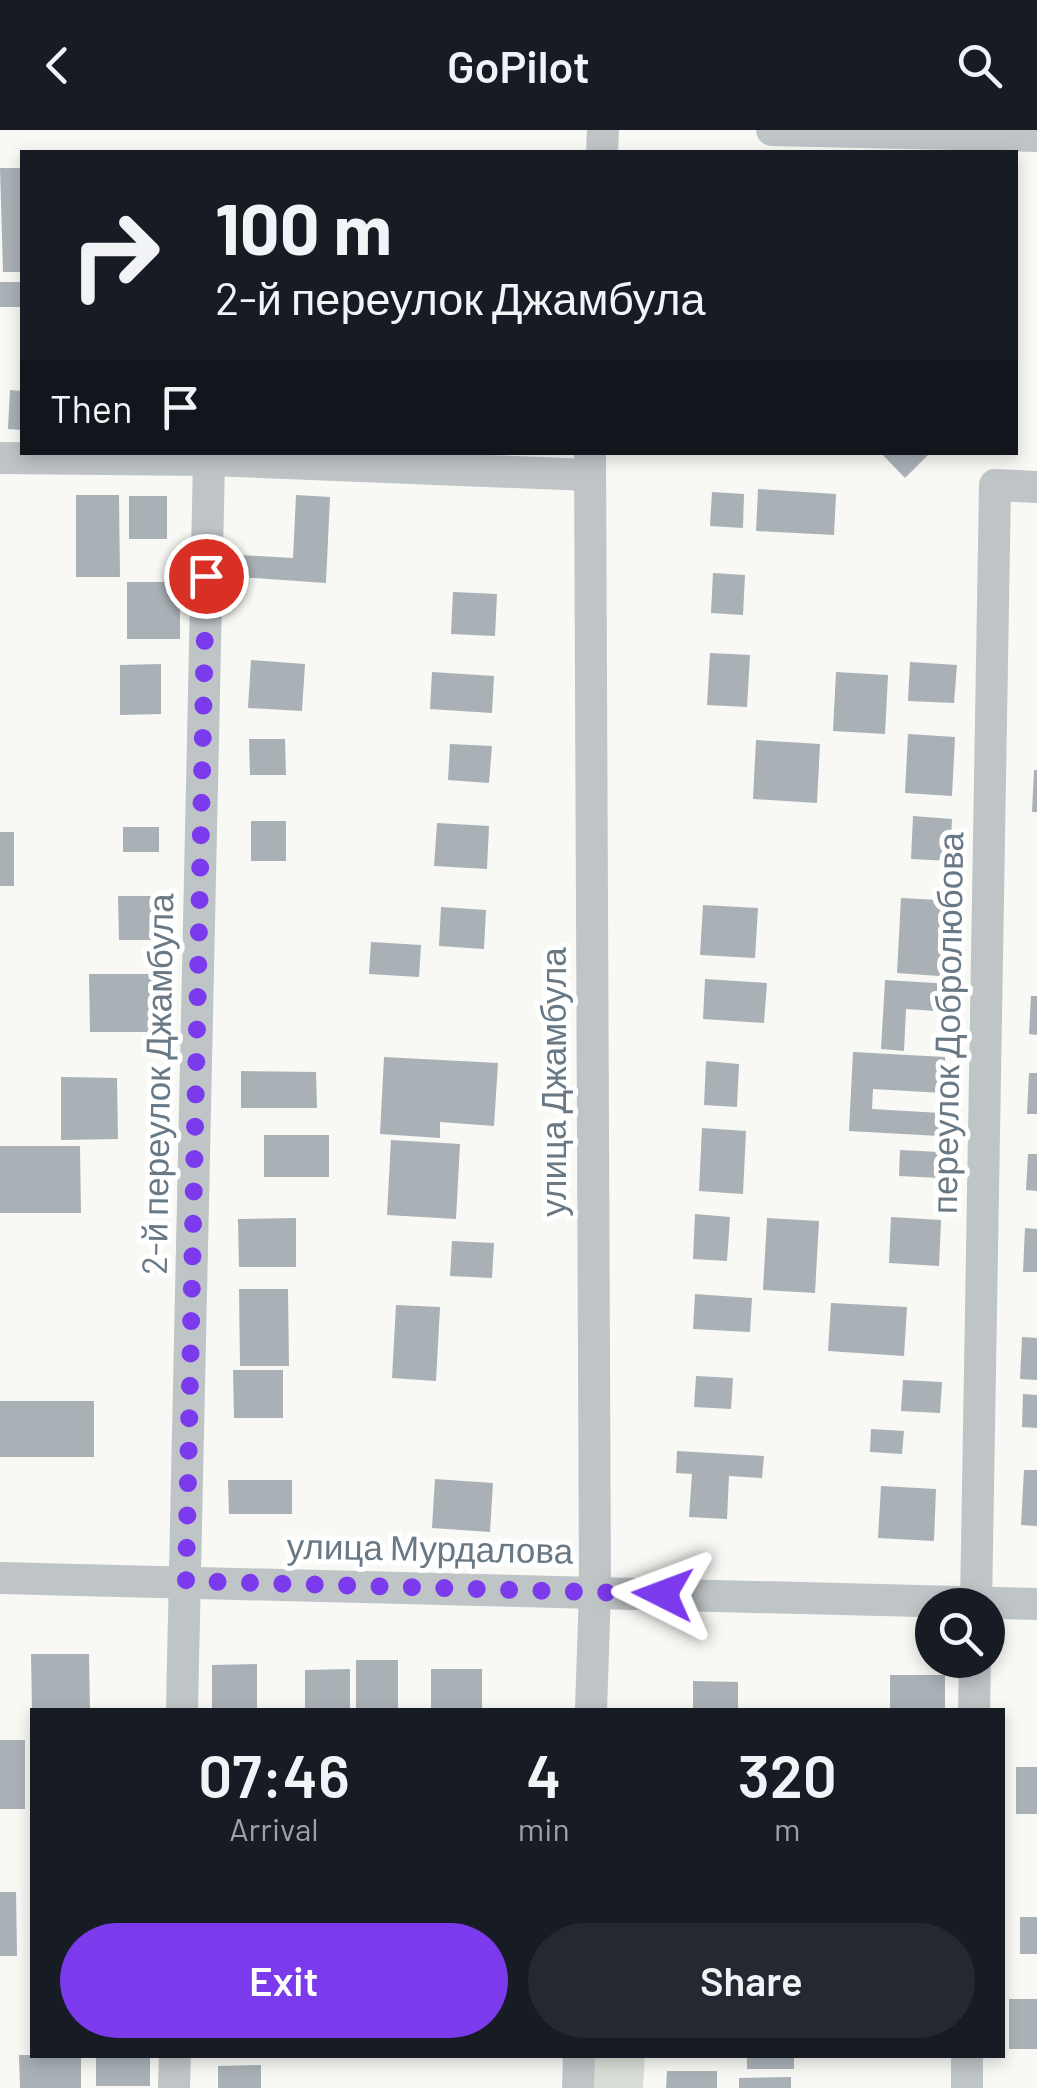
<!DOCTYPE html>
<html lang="en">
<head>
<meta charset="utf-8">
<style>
	body { margin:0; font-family:Barlow,sans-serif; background:#242831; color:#f1f3f6; height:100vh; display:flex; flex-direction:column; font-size:38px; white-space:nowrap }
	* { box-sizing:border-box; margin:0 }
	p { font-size:32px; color:#9ea1a6 }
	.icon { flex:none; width:55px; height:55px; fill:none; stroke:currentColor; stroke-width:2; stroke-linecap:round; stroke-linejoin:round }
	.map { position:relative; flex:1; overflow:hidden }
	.details { position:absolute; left:30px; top:1578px; width:975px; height:350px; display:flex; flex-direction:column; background:#171b24; border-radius:0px; box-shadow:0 5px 15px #0003 }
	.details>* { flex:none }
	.banner { position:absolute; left:20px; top:20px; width:998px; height:305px; border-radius:0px; box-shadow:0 5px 15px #0003; background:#171b24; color:#f1f3f6; overflow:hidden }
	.controls { position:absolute; left:915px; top:1458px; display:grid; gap:20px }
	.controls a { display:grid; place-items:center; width:90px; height:90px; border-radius:50%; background:#171b24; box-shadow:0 5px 15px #0003; font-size:50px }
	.pin { position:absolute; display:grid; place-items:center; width:85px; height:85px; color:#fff; margin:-42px; border:5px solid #fff; border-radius:50%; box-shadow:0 2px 10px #0007 }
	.me { position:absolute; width:110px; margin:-55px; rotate:273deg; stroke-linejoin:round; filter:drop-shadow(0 0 8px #0008) }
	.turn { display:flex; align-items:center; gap:35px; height:210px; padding:0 30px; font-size:45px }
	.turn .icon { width:130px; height:130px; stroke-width:2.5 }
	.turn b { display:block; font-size:70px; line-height:85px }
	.then { display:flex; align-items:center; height:95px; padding:0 30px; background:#0003; gap:20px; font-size:38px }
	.eta { display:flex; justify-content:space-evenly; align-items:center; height:170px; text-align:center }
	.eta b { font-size:60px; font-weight:600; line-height:70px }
	.primary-button { display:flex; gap:20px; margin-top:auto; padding:20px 30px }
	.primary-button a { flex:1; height:115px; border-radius:60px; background:#7c3aed; color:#fff; font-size:40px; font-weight:600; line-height:115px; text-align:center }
	.primary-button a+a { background:#242831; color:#f1f3f6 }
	header { display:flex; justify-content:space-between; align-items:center; height:130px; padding:0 30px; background:#171b24; font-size:45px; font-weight:600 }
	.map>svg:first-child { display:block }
	.green { fill:#d8ddd5 }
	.building { fill:#a9b1b6 }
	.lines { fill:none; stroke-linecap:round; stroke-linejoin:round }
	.minor { stroke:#bfc4c7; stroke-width:32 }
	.route { stroke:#7c3aed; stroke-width:18; stroke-dasharray:0 32.4 }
	.labels { text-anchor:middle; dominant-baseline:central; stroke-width:10; stroke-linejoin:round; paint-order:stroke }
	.street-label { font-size:35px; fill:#697885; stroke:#fff }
</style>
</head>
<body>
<header><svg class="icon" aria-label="back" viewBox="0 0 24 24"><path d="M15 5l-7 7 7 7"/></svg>GoPilot<svg class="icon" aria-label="search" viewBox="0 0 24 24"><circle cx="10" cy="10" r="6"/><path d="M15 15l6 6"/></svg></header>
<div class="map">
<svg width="1037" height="1958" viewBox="0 0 1037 1958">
	<rect width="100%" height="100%" fill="#f8f8f5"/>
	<!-- green -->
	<path class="green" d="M594,1925H645L643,1958H592Z"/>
	<!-- building -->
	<g class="building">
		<path d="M0,38H22V142H3Z"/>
		<rect x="0" y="152" width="22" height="25"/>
		<path d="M10,260L22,261V300L8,299Z"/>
		<path d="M880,322H931L905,348Z"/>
		<path d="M758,359L836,364L834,405L756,401Z"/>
		<path d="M712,362L744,364L743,398L710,396Z"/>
		<path d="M76,365H119L120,447H76Z"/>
		<path d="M296,365L330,367L326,453L239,447L240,425L293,428Z"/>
		<rect x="129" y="366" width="38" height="43"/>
		<path d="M713,443L745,445L743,485L711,483Z"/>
		<rect x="127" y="452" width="53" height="57"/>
		<path d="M453,462L497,464L495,506L451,504Z"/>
		<path d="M710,523L750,525L747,577L707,575Z"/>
		<path d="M251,530L305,534L302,581L248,578Z"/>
		<path d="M910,532L957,535L954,573L908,571Z"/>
		<path d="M161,534V584L120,585V535Z"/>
		<path d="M432,542L494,546L492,583L430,579Z"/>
		<path d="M836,542L888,545L885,604L833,601Z"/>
		<path d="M908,604L955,607L952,666L905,663Z"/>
		<path d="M249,609H285L286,645H250Z"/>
		<path d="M756,610L820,614L817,673L753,669Z"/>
		<path d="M450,614L492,616L489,653L448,650Z"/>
		<path d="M1034,640H1037V682H1032Z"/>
		<path d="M913,686L952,689L950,731L911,729Z"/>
		<rect x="251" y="691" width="35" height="40"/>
		<path d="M437,693L489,696L487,739L434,736Z"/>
		<rect x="123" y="697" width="36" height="25"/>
		<rect x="0" y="702" width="14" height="54"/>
		<path d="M118,766H160V810H119Z"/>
		<path d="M901,768L957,771L953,847L897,843Z"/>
		<path d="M703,775L758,778L755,828L700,825Z"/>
		<path d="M441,777L486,780L484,819L439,816Z"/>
		<path d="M371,812L421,815L419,847L369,844Z"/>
		<path d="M89,844H163V902H90Z"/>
		<path d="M705,849L767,853L764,893L703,889Z"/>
		<path d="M885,850L951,854L950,882L906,879L904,921L881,919Z"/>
		<path d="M1031,866H1037V905L1029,904Z"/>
		<path d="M853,922L945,927L943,963L873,959L872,979L958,984L957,1007L849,1001Z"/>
		<path d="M384,927L498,933L494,996L440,992V1008L380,1004Z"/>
		<path d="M706,931L739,934L737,977L704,975Z"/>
		<path d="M241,941L316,942L317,978H241Z"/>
		<path d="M1029,943H1037V984H1027Z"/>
		<path d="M61,947L117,948L118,1009L61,1010Z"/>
		<path d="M702,998L746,1001L743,1064L699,1061Z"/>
		<rect x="264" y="1005" width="65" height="42"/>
		<path d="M391,1010L460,1014L456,1089L387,1085Z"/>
		<path d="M0,1016H80L81,1083H0Z"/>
		<path d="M900,1020L940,1022L939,1048L899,1046Z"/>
		<path d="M1028,1024H1037V1061L1026,1060Z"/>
		<path d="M695,1084L730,1087L727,1131L693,1129Z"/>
		<path d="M891,1087L941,1090L939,1136L889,1133Z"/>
		<path d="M296,1088V1137H239L238,1089Z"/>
		<path d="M767,1088L819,1091L815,1163L763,1160Z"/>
		<path d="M1025,1098L1037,1099V1142H1023Z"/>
		<path d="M452,1111L494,1113L492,1148L450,1146Z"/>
		<path d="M239,1159H288L289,1236H240Z"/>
		<path d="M695,1164L752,1168L750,1202L693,1199Z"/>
		<path d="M831,1173L907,1177L904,1226L828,1221Z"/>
		<path d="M396,1175L440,1177L436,1251L392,1248Z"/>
		<path d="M1022,1207L1037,1208V1250L1020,1249Z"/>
		<path d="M233,1240H283V1288H234Z"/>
		<path d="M696,1246L733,1248L731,1279L694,1277Z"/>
		<path d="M903,1250L942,1252L940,1283L901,1281Z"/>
		<path d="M1023,1264L1037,1265V1298L1022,1297Z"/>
		<rect x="0" y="1271" width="94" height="56"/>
		<path d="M871,1299L904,1301L902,1324L870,1322Z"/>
		<path d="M677,1321L764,1326L762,1348L729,1346L727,1389L689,1387L692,1344L676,1343Z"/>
		<path d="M1024,1340H1037V1396L1021,1395Z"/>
		<path d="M435,1349L493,1353L490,1402L432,1398Z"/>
		<path d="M228,1350H292V1384H229Z"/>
		<path d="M881,1356L936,1359L934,1411L878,1408Z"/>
		<path d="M31,1524H89L90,1580H32Z"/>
		<rect x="356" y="1530" width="42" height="50"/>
		<path d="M257,1534V1580H212V1535Z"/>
		<path d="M350,1539V1580H305V1540Z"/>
		<rect x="431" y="1539" width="51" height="41"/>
		<rect x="890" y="1545" width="55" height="35"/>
		<path d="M693,1551L738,1552V1580H693Z"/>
		<rect x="0" y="1610" width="25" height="69"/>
		<rect x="1016" y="1637" width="21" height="47"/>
		<path d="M0,1762H16L17,1826H0Z"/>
		<rect x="1020" y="1787" width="17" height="37"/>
		<rect x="1009" y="1869" width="28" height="50"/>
		<path d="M19,1925H81V1958H20Z"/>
		<rect x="96" y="1925" width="54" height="31"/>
		<rect x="747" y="1925" width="47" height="14"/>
		<path d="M261,1935V1958H218V1936Z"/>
		<path d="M667,1941H717V1958H666Z"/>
		<path d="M791,1947V1958H739V1948Z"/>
	</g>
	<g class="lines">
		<!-- minor -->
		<g class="minor">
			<path d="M772,0L1037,6"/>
			<path d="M602,22L603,0"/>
			<path d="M590,322L595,1461L591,1580"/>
			<path d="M0,328L209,330L589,345"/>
			<path d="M0,1448L1037,1474"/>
			<path d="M976,1475L995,355L1037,357"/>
			<path d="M182,1580L209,330"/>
			<path d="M974,1580L975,1530"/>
			<path d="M174,1958L175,1925"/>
			<path d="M578,1958L579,1925"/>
			<path d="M967,1958V1925"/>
		</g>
	</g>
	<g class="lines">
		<!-- route -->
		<path class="route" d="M206,446L186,1451L663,1464"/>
	</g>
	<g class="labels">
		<!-- street labels -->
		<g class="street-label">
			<text transform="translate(946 893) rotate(-89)">переулок Добролюбова</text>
			<text transform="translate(552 952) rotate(-90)">улица Джамбула</text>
			<text transform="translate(156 954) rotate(-89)">2-й переулок Джамбула</text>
			<text transform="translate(430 1417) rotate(1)">улица Мурдалова</text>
		</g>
	</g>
</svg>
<div class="controls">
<a><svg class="icon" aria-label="search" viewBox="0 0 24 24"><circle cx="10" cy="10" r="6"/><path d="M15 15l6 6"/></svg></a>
</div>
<div class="pin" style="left:206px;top:446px;background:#d93025"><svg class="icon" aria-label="arrive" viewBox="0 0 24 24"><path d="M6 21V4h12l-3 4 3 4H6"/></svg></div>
<svg class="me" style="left:663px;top:1464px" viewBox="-20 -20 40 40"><path d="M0-17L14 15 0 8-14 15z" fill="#7c3aed" stroke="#fff" stroke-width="4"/></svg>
<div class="banner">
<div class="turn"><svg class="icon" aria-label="right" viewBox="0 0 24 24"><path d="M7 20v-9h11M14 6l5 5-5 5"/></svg><div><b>100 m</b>2-й переулок Джамбула</div></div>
<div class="then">Then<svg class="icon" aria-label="arrive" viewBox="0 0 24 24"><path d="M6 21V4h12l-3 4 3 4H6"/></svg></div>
</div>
<section class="details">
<div class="eta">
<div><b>07:46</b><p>Arrival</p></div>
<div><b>4</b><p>min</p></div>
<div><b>320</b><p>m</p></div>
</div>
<div class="primary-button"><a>Exit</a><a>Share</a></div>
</section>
</div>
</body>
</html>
